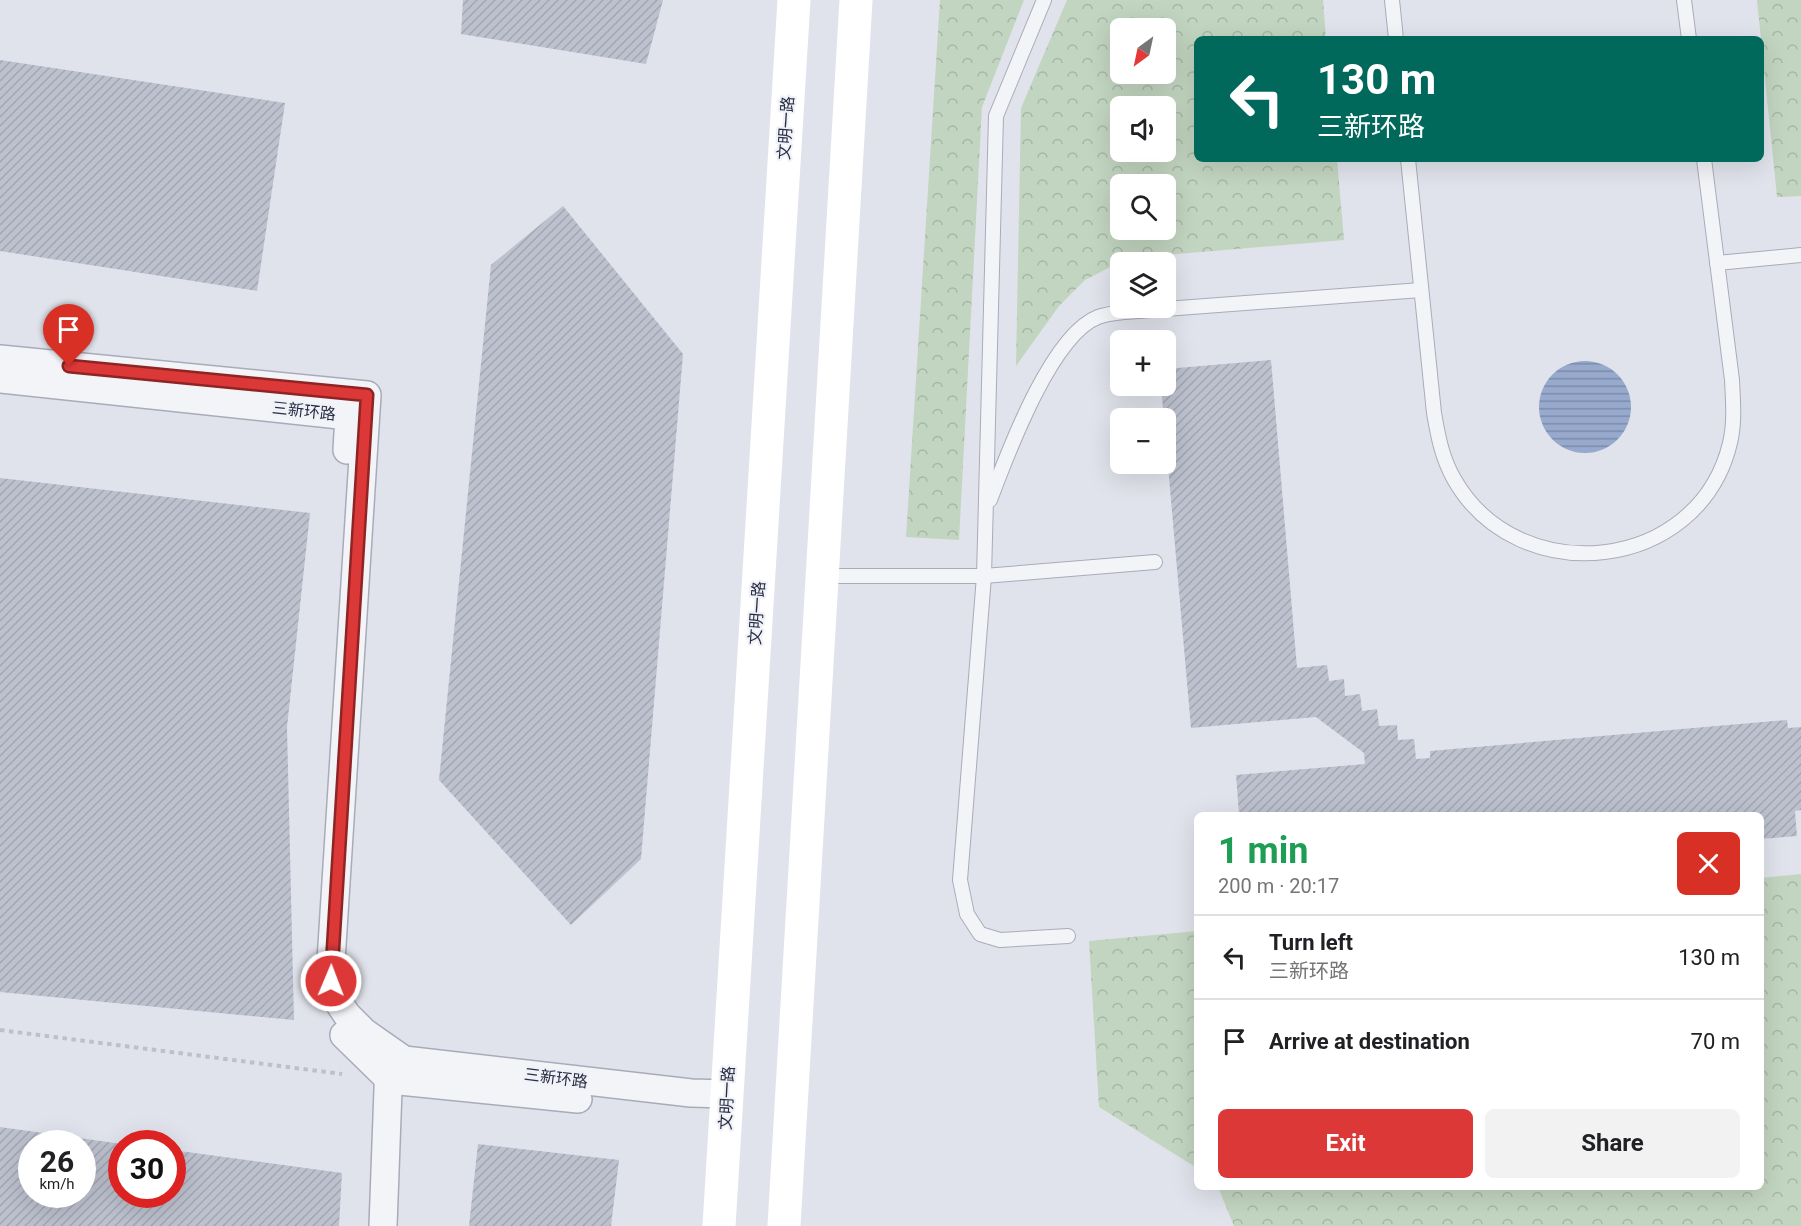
<!DOCTYPE html>
<html lang="en">
<head>
<meta charset="utf-8">
<style>
	body { margin:0; font-family:Roboto,"Noto Sans SC",sans-serif; background:#f2f2f2; color:#202124; height:100vh; display:flex; flex-direction:column; font-size:22px; white-space:nowrap }
	* { box-sizing:border-box; margin:0 }
	p { font-size:20px; color:#757577 }
	.icon { flex:none; width:33px; height:33px; fill:none; stroke:currentColor; stroke-width:2; stroke-linecap:round; stroke-linejoin:round }
	.map { position:relative; flex:1; overflow:hidden }
	.details { position:absolute; left:1194px; top:812px; width:570px; height:378px; display:flex; flex-direction:column; background:#fff; border-radius:9px; box-shadow:0 6px 24px #0002 }
	.details>* { flex:none }
	.banner { position:absolute; left:1194px; top:36px; width:570px; height:126px; border-radius:9px; box-shadow:0 6px 24px #0002; background:#00695c; color:#fff; overflow:hidden }
	.needle { width:39px; rotate:213deg }
	.controls { position:absolute; left:1110px; top:18px; display:grid; gap:12px }
	.controls a { display:grid; place-items:center; width:66px; height:66px; border-radius:9px; background:#fff; box-shadow:0 6px 24px #0002; font-size:30px }
	.speed { position:absolute; left:18px; top:1130px; display:flex; gap:12px; font-size:30px; font-weight:700; text-align:center }
	.speed>* { display:grid; place-content:center; width:78px; height:78px; border-radius:50%; background:#fff; box-shadow:0 6px 24px #0002; line-height:1 }
	.speed small { font-size:15px; font-weight:400 }
	.speed .limit { border:9px solid #d22; background:#fff; color:#111 }
	.pin { position:absolute; display:grid; place-items:center; width:51px; height:51px; color:#fff; margin:-62px -26px; border-radius:50% 50% 50% 0; rotate:-45deg; box-shadow:0 0 6px #0007 }
	.pin .icon { rotate:45deg }
	.me { position:absolute; width:66px; margin:-33px; rotate:1deg; stroke-linejoin:round; filter:drop-shadow(0 0 4px #0008) }
	.turn { display:flex; align-items:center; gap:21px; height:126px; padding:0 24px; font-size:27px }
	.turn .icon { width:78px; height:78px; stroke-width:2.5 }
	.turn b { display:block; font-size:42px; line-height:51px }
	.round { display:grid; place-items:center; flex:none; width:63px; height:63px; border-radius:9px; background:#f2f2f2 }
	.summary { display:flex; align-items:center; justify-content:space-between; height:102px; padding:0 24px }
	h1 { font-size:36px; font-weight:700; line-height:45px; color:#1e9e55 }
	.cta { display:flex; gap:12px; margin-top:auto; padding:12px 24px }
	.cta a { flex:1; height:69px; border-radius:9px; background:#dc3838; color:#fff; font-size:24px; font-weight:700; line-height:69px; text-align:center }
	.cta a+a { background:#f2f2f2; color:#202124 }
	ul { padding:0; list-style:none }
	li { display:flex; align-items:center; gap:18px; height:84px; padding:0 24px; border-top:2px solid #e0e0e0 }
	li div { flex:1 }
	li b { display:block; font-size:22px }
	li em { font-style:normal }
	.map>svg:first-child { display:block }
	.forest { fill:url(#forest-crowns); fill-rule:evenodd }
	.water { fill:url(#water-rules) }
	.building { fill:url(#building-hatch); fill-rule:evenodd }
	.lines { fill:none; stroke-linecap:round; stroke-linejoin:round }
	.lane-casing { stroke:#a8acb9; stroke-width:16 }
	.street-casing { stroke:#a8acb9; stroke-width:30 }
	.path { stroke:#bec0c9; stroke-width:4; stroke-dasharray:4.5 4.5; stroke-linecap:butt }
	.lane { stroke:#f3f4f8; stroke-width:14 }
	.street { stroke:#f3f4f8; stroke-width:27 }
	.secondary { stroke:#fff; stroke-width:33 }
	.route-casing { stroke:#8f2424; stroke-width:15 }
	.route { stroke:#dc3838; stroke-width:10 }
	.labels { text-anchor:middle; dominant-baseline:central; stroke-width:4.5; stroke-linejoin:round; paint-order:stroke }
	.street-label { font-size:16px; fill:#272d44; stroke:#f0f2f8 }
</style>
</head>
<body>
<div class="map">
<svg width="1801" height="1226" viewBox="0 0 1801 1226">
	<defs>
		<pattern id="forest-crowns" width="20" height="18" patternUnits="userSpaceOnUse" patternTransform="scale(1.5)"><rect width="20" height="18" fill="#c2d5c0"/><path d="M2 6a3 3 0 1 1 6 0M12 15a3 3 0 1 1 6 0" fill="none" stroke="#a7b7a6"/></pattern>
		<pattern id="water-rules" width="6" height="5" patternUnits="userSpaceOnUse" patternTransform="scale(1.5)"><rect width="6" height="5" fill="#97aace"/><path d="M0 2.5h6" fill="none" stroke="#7b8ba9"/></pattern>
		<pattern id="building-hatch" width="6" height="6" patternUnits="userSpaceOnUse" patternTransform="scale(1.5)"><rect width="6" height="6" fill="#bdc1ce"/><path d="M-1 1l2-2M0 6l6-6M5 7l2-2" fill="none" stroke="#a2a6b2"/></pattern>
	</defs>
	<rect width="100%" height="100%" fill="#e0e3eb"/>
	<!-- forest -->
	<g class="forest">
		<path d="M940,0H1024L982,107L959,540L906,537Z"/>
		<path d="M1067,0H1323L1326,39H1197V159H1337L1344,240L1153,256L1118,263L1085,280L1059,306L1016,366L1021,108ZM1120,28H1166V74H1120ZM1120,106H1166V152H1120ZM1120,184H1166V230H1120Z"/>
		<path d="M1757,0H1801V196L1777,197Z"/>
		<path d="M1801,874V1226H1234L1218,1187L1761,1186V878Z"/>
		<path d="M1197,931V1168L1099,1107L1089,941Z"/>
	</g>
	<!-- water -->
	<circle class="water" cx="1585" cy="407" r="46"/>
	<!-- building -->
	<g class="building">
		<path d="M463,0H663L646,64L461,34Z"/>
		<path d="M0,60L285,103L257,291L0,251Z"/>
		<path d="M563,206L683,354L641,859L571,925L439,780L491,265Z"/>
		<path d="M1271,360L1297,668L1327,665L1329,681L1344,679L1345,696L1360,694L1362,711L1377,709L1379,726L1397,725L1398,740L1414,739L1416,759L1430,758V751L1787,720L1788,728L1801,727V810L1795,811L1797,836L1761,839V814H1239L1236,775L1365,764L1364,753L1316,717L1191,728L1161,386H1166V369Z"/>
		<path d="M0,478L310,513L287,727L294,1020L0,992Z"/>
		<path d="M0,1127L122,1144V1194H172V1150L342,1173L339,1226H0ZM32,1143H82V1194H32Z"/>
		<path d="M478,1144L619,1160L611,1226H469Z"/>
	</g>
	<g class="lines">
		<defs>
			<g id="lane">
				<path d="M1044,0L996,116L984,576L960,880L967,914L980,934L1000,940L1068,936"/>
				<path d="M1392,0L1396,39"/>
				<path d="M1684,0L1689,39"/>
				<path d="M1408,159L1434,413C1438,436 1442,458 1454,479C1518,592 1699,573 1730,443C1735,422 1733,402 1732,380L1704,159"/>
				<path d="M1717,263L1801,255"/>
				<path d="M990,500C1007,455 1051,335 1098,317C1106,314 1116,313 1125,312L1421,290"/>
				<path d="M822,576H984L1155,562"/>
			</g>
			<g id="street">
				<path d="M0,359L367,395L331,961V981L337,1000L347,1015L364,1032L404,1060L691,1093L727,1094"/>
				<path d="M0,379L349,416L347,450"/>
				<path d="M344,1035L390,1080L578,1099"/>
				<path d="M383,1226L389,1062"/>
			</g>
		</defs>
		<!-- lane casing -->
		<use href="#lane" class="lane-casing"/>
		<!-- street casing -->
		<use href="#street" class="street-casing"/>
		<!-- path -->
		<path class="path" d="M0,1030L342,1074"/>
		<!-- lane -->
		<use href="#lane" class="lane"/>
		<!-- street -->
		<use href="#street" class="street"/>
		<!-- secondary -->
		<g class="secondary">
			<path d="M719,1226L794,0"/>
			<path d="M784,1226L856,0"/>
		</g>
	</g>
	<g class="lines">
		<defs>
			<path id="route" d="M69,366L367,395L331,981"/>
		</defs>
		<!-- route casing -->
		<use href="#route" class="route-casing"/>
		<!-- route -->
		<use href="#route" class="route"/>
	</g>
	<g class="labels">
		<!-- street labels -->
		<g class="street-label">
			<text transform="translate(786 128) rotate(-86)">文明一路</text>
			<text transform="translate(304 411) rotate(6)">三新环路</text>
			<text transform="translate(757 613) rotate(-86)">文明一路</text>
			<text transform="translate(556 1078) rotate(7)">三新环路</text>
			<text transform="translate(727 1098) rotate(-87)">文明一路</text>
		</g>
	</g>
</svg>
<div class="controls">
<a><svg class="needle" viewBox="-14 -14 28 28"><path d="M0-13l5 13h-10z" fill="#e53935"/><path d="M0 13l5-13h-10z" fill="#757577"/></svg></a>
<a><svg class="icon" aria-label="sound" viewBox="0 0 24 24"><path d="M4 9h4l5-4v14l-5-4H4zM17 9q2 3 0 6"/></svg></a>
<a><svg class="icon" aria-label="search" viewBox="0 0 24 24"><circle cx="10" cy="10" r="6"/><path d="M15 15l6 6"/></svg></a>
<a><svg class="icon" aria-label="layers" viewBox="0 0 24 24"><path d="M12 4l9 5-9 5-9-5zM3 14l9 5 9-5"/></svg></a>
<a>+</a>
<a>−</a>
</div>
<div class="speed"><div>26<small>km/h</small></div><div class="limit">30</div></div>
<div class="pin" style="left:69px;top:366px;background:#d93025"><svg class="icon" aria-label="arrive" viewBox="0 0 24 24"><path d="M6 21V4h12l-3 4 3 4H6"/></svg></div>
<svg class="me" style="left:331px;top:981px" viewBox="-20 -20 40 40"><circle r="17" fill="#dc3838" stroke="#fff" stroke-width="3"/><path d="M0-11L8 9 0 5-8 9z" fill="#fff"/></svg>
<div class="banner">
<div class="turn"><svg class="icon" aria-label="left" viewBox="0 0 24 24"><path d="M17 20v-9H6M10 6l-5 5 5 5"/></svg><div><b>130 m</b>三新环路</div></div>
</div>
<section class="details">
<div class="summary"><div><h1>1 min</h1><p>200 m · 20:17</p></div><a class="round" style="background:#d93025;color:#fff"><svg class="icon" aria-label="close" viewBox="0 0 24 24"><path d="M6 6l12 12M18 6L6 18"/></svg></a></div>
<ul>
<li><svg class="icon" aria-label="left" viewBox="0 0 24 24"><path d="M17 20v-9H6M10 6l-5 5 5 5"/></svg><div><b>Turn left</b><p>三新环路</p></div><em>130 m</em></li>
<li><svg class="icon" aria-label="arrive" viewBox="0 0 24 24"><path d="M6 21V4h12l-3 4 3 4H6"/></svg><div><b>Arrive at destination</b></div><em>70 m</em></li>
</ul>
<div class="cta"><a>Exit</a><a>Share</a></div>
</section>
</div>
</body>
</html>
